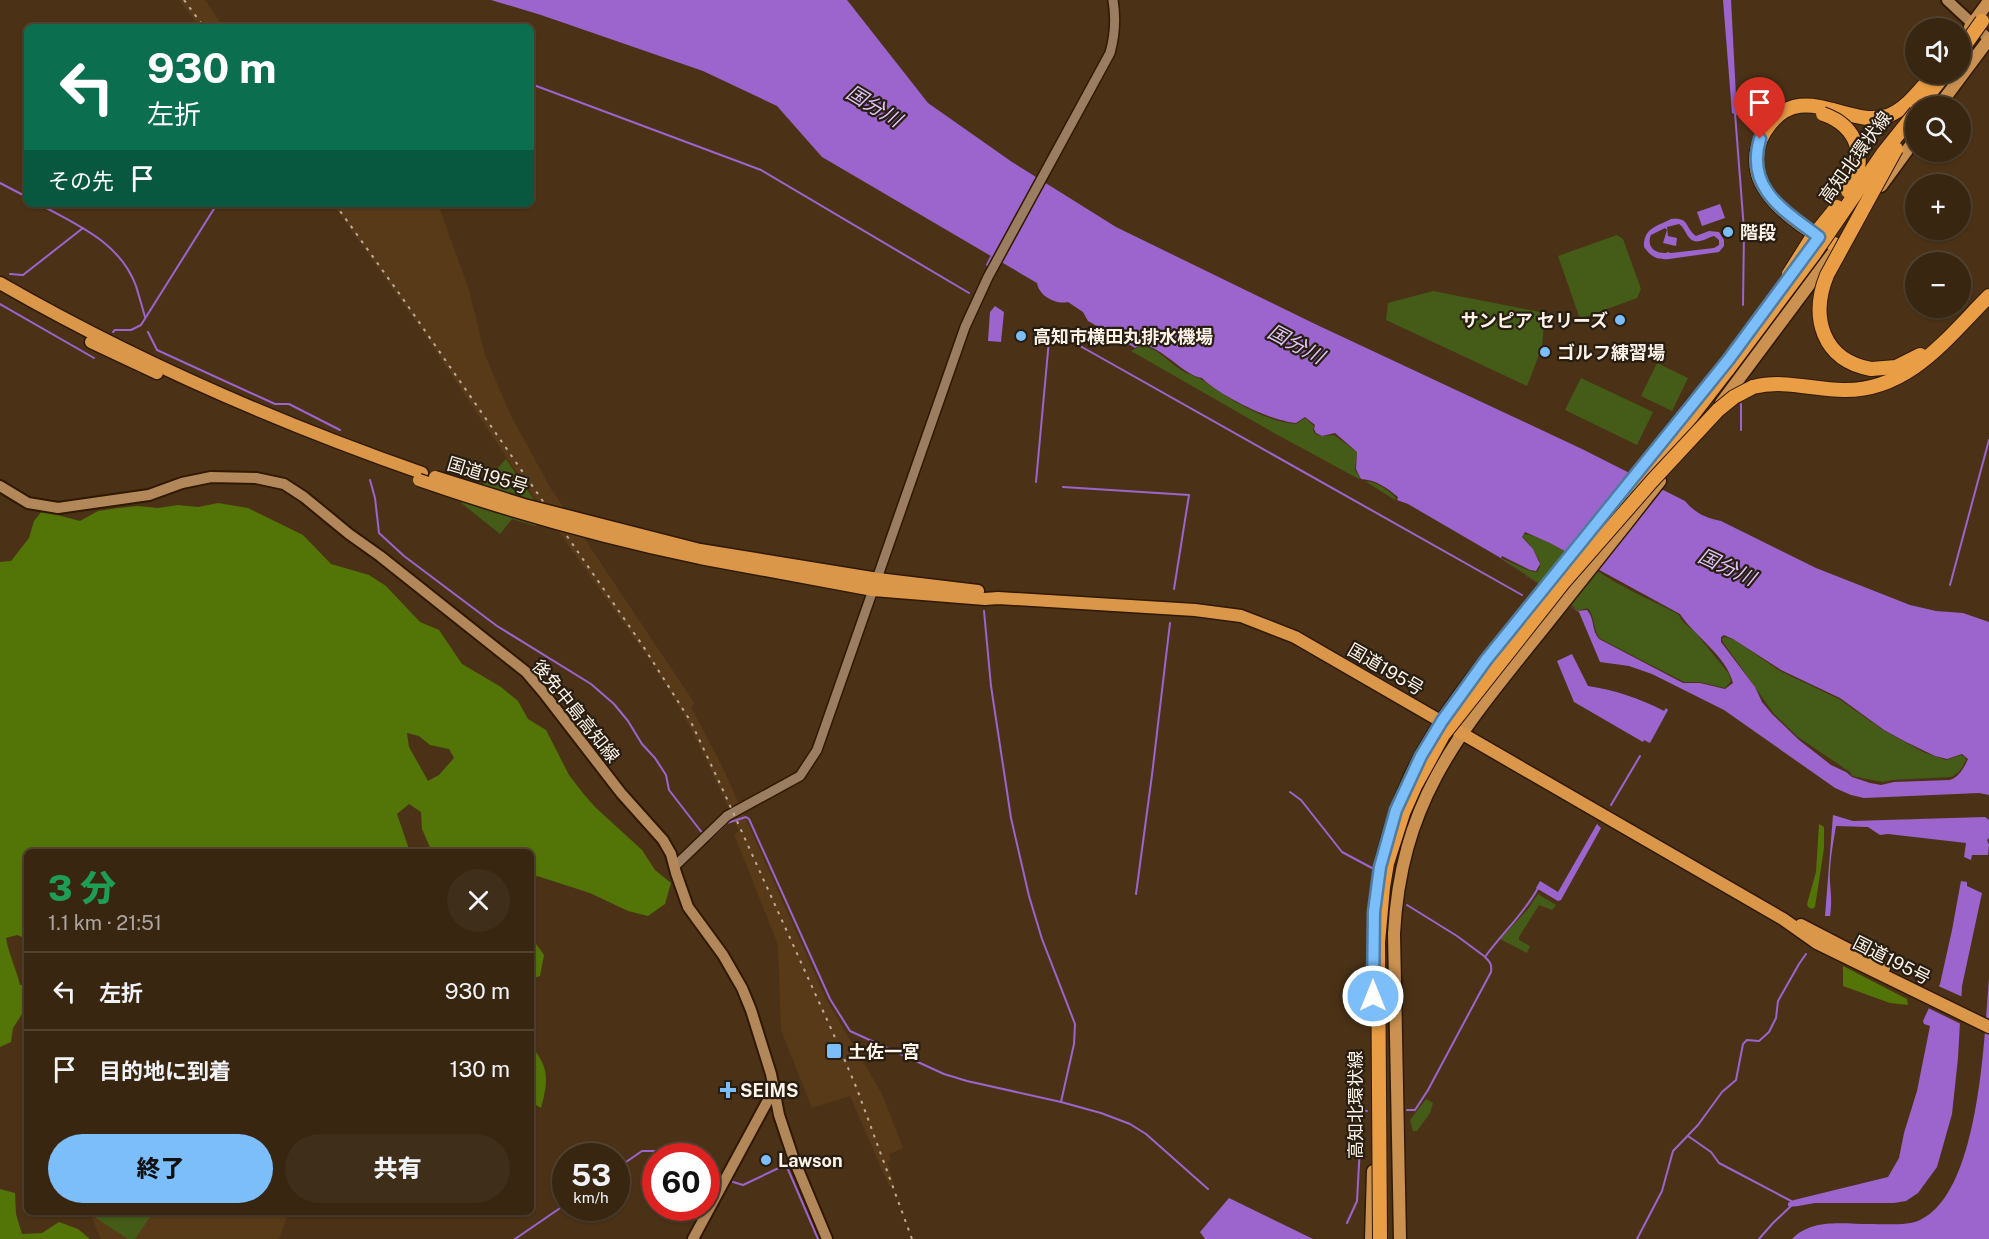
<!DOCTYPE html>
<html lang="ja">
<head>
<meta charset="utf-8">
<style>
	body { margin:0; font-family:"Public Sans","Noto Sans JP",sans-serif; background:#3f2e1a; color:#f1f3f6; height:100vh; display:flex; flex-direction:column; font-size:22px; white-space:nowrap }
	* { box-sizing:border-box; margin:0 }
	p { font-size:20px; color:#aba59f }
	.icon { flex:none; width:33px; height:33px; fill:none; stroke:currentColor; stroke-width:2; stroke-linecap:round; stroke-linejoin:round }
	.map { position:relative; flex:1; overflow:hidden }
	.sheet { position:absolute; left:24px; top:849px; width:510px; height:366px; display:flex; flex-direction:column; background:#382611; border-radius:9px; box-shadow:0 2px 4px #0004,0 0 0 2px #524331 }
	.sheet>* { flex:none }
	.hud { position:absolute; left:24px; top:24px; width:510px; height:183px; border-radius:9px; box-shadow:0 2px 4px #0004,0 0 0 2px #524331; background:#0b6e4f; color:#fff; overflow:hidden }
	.tools { position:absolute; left:1905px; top:18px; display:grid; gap:12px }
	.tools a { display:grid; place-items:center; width:66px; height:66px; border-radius:50%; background:#382611; box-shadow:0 2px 4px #0004,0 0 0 2px #524331; font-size:30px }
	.speed { position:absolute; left:552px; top:1143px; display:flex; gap:12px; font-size:30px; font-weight:700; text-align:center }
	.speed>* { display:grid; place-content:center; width:78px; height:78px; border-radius:50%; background:#382611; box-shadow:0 2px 4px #0004,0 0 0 2px #524331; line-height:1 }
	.speed small { font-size:15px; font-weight:400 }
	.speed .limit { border:9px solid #d22; background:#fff; color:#111 }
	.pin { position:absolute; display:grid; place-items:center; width:51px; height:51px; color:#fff; margin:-62px -26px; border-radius:50% 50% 50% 0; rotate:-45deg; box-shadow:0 0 6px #0007 }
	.pin .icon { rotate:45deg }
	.me { position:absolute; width:66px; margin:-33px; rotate:0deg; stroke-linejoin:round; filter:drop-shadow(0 0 4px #0008) }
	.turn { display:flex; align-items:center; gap:21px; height:126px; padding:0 24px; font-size:27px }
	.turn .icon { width:78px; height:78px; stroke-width:2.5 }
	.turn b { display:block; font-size:42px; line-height:51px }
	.then { display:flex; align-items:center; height:57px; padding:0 24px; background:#0003; gap:12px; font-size:22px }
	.round { display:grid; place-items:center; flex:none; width:63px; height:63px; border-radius:32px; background:#3f2e1a }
	.head { display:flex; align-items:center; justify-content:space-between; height:102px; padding:0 24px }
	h1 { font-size:36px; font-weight:800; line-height:45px; color:#1e9e55 }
	.action { display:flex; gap:12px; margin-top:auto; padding:12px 24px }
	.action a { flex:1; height:69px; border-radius:36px; background:#7cbef9; color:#111; font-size:24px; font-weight:800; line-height:69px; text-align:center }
	.action a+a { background:#3f2e1a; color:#f1f3f6 }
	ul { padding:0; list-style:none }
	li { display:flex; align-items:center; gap:18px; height:78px; padding:0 24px; border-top:2px solid #524331 }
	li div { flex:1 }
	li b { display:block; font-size:22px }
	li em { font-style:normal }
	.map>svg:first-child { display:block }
	.built { fill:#583a18 }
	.green { fill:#445c17 }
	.forest { fill:#537407; fill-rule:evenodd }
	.water { fill:#9c64cd; fill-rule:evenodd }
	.pier { fill:#4b3217 }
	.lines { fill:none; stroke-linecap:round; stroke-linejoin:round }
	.stream { stroke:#9c64cd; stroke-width:2 }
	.tertiary-casing { stroke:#301900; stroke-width:12 }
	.secondary-casing { stroke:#301900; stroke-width:14 }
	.primary-casing { stroke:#301900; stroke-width:15 }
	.trunk-casing { stroke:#301900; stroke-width:15 }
	.motorway-casing { stroke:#301900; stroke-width:16 }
	.tertiary { stroke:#9b7e61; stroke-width:9 }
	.secondary { stroke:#b28759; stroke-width:10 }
	.primary { stroke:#ca9150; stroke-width:12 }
	.trunk { stroke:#da974a; stroke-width:12 }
	.motorway { stroke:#e99d45; stroke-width:14 }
	.rail { stroke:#bbac9c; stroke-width:2; stroke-dasharray:3 6; stroke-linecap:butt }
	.trunk-bridge-casing { stroke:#301900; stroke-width:15; stroke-linecap:butt }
	.motorway-bridge-casing { stroke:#301900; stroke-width:16; stroke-linecap:butt }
	.trunk-bridge { stroke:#da974a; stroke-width:12 }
	.motorway-bridge { stroke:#e99d45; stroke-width:14 }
	.route-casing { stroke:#517ca2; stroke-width:15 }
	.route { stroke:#7cbef9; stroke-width:10 }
	.poi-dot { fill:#7cbef9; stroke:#281d11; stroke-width:2 }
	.labels { text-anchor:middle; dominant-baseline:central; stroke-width:4.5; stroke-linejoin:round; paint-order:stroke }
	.street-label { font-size:18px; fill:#fdf3e9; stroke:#281d11 }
	.poi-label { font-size:18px; font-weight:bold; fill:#fdf3e9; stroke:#281d11; text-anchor:start }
	.water-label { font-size:20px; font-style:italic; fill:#dcc3f7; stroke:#281d11 }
</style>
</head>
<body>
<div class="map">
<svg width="1989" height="1239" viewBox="0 0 1989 1239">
	<rect width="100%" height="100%" fill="#4b3217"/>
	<!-- built -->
	<g class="built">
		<path d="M179,0H205L223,27H200Z"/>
		<path d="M333,204H438L469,290L485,355L510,414L550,487L695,704L691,707L722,766L827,1001L882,1094L903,1148L889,1154L891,1160L887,1162L894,1184L889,1186L850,1096L812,1108L781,1030L778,945L734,834L739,831L707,761L684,715L652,663L515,470L423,332Z"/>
		<path d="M87,1212H289L279,1239H101L92,1218Z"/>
	</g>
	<!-- green -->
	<g class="green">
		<path d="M1617,235L1623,239L1641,289L1637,298L1580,319L1558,256Z"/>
		<path d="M1433,291L1545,313L1542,347L1527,386L1386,320L1388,303Z"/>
		<path d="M1140,346C1156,346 1169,363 1183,371C1189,375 1198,377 1204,381C1229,399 1263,421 1296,424L1305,418L1314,426L1313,430L1315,434L1321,436L1334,435L1357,452L1355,470L1360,477L1359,479L1274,433L1131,351Z"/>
		<path d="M1657,363L1688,378L1672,411L1641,396Z"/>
		<path d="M1581,378L1653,412L1637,445L1565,410Z"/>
		<path d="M506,459L545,516L536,526L512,519L500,534L460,502L468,480L483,484Z"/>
		<path d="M1365,481C1377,482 1387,489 1396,498L1395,500Z"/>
		<path d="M1525,534C1546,536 1595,570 1615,582C1636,594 1657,603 1678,614L1683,622L1695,632L1729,674L1731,681L1725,688L1700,682H1684L1599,638C1593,627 1595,618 1588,608L1577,611L1574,607L1501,558L1530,571L1537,572L1540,567L1539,560L1533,549L1522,536Z"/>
		<path d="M1724,637L1733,639L1780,671L1839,699L1883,730L1923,752L1946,760L1961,755L1965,757L1966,760C1962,768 1960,773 1951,777L1892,780L1883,782L1852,776L1850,772L1798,737L1774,714L1723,642L1722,639Z"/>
		<path d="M1538,894L1556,905L1552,910L1539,905L1519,937V940L1530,946L1527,953L1500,939L1528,909Z"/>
		<path d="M1426,1099L1433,1103L1430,1113L1417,1131H1413L1410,1120Z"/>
		<path d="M100,1212H145L150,1217L135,1239H128L96,1218Z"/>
	</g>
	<!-- forest -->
	<g class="forest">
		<path d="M218,503L248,508L303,535L331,564L369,575L386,586L420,622L439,630L462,664L501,687L518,701L528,719L546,730L569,775L582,792L595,807L642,850L655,870L671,883L665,904L648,916L628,911L590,893L537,876L531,879V852H432L422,829L421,812L409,804L397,814L410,852H27V939L17,935L6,938C9,955 16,968 20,985L27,984V1010L24,1011L13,1028L11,1042L0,1047V562L11,561L29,538L34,521L42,511L80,521L98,511L118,508L138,506L158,508L178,505L198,507ZM407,733L419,736L430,745L449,749L454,758L439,775L428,781L409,747Z"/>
		<path d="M1819,824L1824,827V848L1815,907L1812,909L1808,907L1807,904L1816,872Z"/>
		<path d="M531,937L544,955L540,976L531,979Z"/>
		<path d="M1843,966L1907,999L1908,1005L1890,1003L1843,986Z"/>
		<path d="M531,1046C550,1068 548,1081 541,1108L531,1102Z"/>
		<path d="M0,1189L15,1193L16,1214L22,1234L42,1233L59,1222L78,1229L90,1239H0Z"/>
	</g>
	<!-- water -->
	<g class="water">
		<path d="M491,0H847L928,103L1012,162L1116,227L1315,324L1582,449L1685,501C1695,513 1706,518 1721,521L1816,568L1910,605L1936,611L1963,613L1989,622V795L1979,793L1864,798L1851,795L1835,788L1724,710L1652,674L1629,666L1600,662L1579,612L1499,557L1408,504L1397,500L1398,497C1386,487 1376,480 1361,479L1356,469L1357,452L1335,433L1322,436L1316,433L1314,429L1315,425L1305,417L1296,423C1271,421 1220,396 1202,378C1181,375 1153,335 1135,348L1088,321L1083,312L1068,302C1056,305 1039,296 1037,283L822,157L777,106L703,71L541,15ZM1525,532L1550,543L1680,614C1695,637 1726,655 1733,683L1725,689L1700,683H1683L1599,639C1591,630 1595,619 1587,610L1577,611L1501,558L1502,556L1530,570L1536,571L1540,564L1533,549L1522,537ZM1724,635L1733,639L1781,670L1840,698L1884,730L1906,742L1935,756L1947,759L1962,754L1968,759C1964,768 1959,777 1950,780L1894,782L1881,785L1870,783L1852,777L1846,772L1831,765L1799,740L1772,714L1762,702L1755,687L1721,642V637Z"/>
		<path d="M1723,0H1731L1737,115L1732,113Z"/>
		<path d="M1720,204L1725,218L1702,226L1697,212Z"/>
		<path d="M1671,219C1690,217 1684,227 1696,236L1709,231L1719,232L1724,240V246L1719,252L1669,259C1657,260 1651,257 1644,247C1643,228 1658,226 1671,219ZM1679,224C1687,229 1687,244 1700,241C1706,240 1709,237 1714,236L1719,240V245L1714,248L1671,253L1667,252V253C1655,254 1646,247 1651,235L1665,228L1667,230L1663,243L1676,246L1677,238L1668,236L1667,227Z"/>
		<path d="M995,306L1004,312L1001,342L988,341L990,312Z"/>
		<path d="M1572,654L1588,686C1615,690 1639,698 1664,711L1666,708L1668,710L1650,743L1644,740L1643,742L1574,702L1557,661Z"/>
		<path d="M1833,815L1853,821L1985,817L1989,820V838L1987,840L1989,845L1988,855H1972L1971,860L1964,857L1966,843L1888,834L1880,835L1868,827L1836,826C1833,844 1829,865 1830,883C1831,895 1832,904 1830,916H1825Z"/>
		<path d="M1597,824L1601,828L1561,900L1558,901L1536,888L1540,881L1558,892Z"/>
		<path d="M1961,881L1967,882V886L1982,893L1962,986L1958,1058L1952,1114L1937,1167L1918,1193L1906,1201L1894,1203H1815C1805,1204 1797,1208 1788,1206V1203L1794,1200L1888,1177L1899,1158L1904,1133L1917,1091L1930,1026L1924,1024L1923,1021L1940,984L1952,930Z"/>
		<path d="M1989,978V1239H1792C1812,1218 1843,1224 1870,1224C1883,1224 1908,1226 1920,1220C1980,1192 1984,1037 1989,978Z"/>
		<path d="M1229,1198L1313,1239H1205L1200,1232Z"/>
	</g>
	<!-- pier -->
	<path class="pier" d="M1936,985L1965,998L1963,1025L1926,1007Z"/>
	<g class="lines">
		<!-- stream -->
		<g class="stream">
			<path d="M531,84L761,170L969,293"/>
			<path d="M1735,113L1744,230L1743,305"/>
			<path d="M0,183L27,197"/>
			<path d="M39,204C77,225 120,242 136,286C139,296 142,306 145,317"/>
			<path d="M987,265L991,257"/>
			<path d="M10,274L23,275L83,228"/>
			<path d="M0,304L94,358"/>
			<path d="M113,332L115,330H131L141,325L217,204"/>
			<path d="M148,332L157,350L275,404H289L340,430"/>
			<path d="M1741,404V430"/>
			<path d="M370,480L375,498L379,533L404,556L497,626L591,684L614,704L628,721L642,744L655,758L666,775L669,790L703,834"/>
			<path d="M1036,482L1050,329L1522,595"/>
			<path d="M1063,487L1189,495L1174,589"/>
			<path d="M1950,585L1989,440"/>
			<path d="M984,611L991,686L1011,818L1029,896L1042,939L1075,1024L1074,1044L1061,1102"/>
			<path d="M1290,792L1301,800L1342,852L1372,868"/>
			<path d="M1611,805L1640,756"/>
			<path d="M706,838L709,840L727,823L746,817L749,819L830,999L850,1031L944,1074L967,1081L1061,1102L1101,1113L1130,1124L1146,1134L1208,1189"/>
			<path d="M1136,894L1152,775L1170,623"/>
			<path d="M1407,905L1457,936L1484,956"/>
			<path d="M1407,1110H1415L1428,1090L1491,972C1492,964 1490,962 1485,957C1502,933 1524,914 1538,888"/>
			<path d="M1688,1136L1711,1152L1719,1163L1793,1202"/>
			<path d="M626,1162L642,1151H662L685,1156"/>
			<path d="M706,1168L721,1176"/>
			<path d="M733,1182L743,1185L783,1166L787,1167L818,1239"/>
			<path d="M1347,1223L1357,1201L1362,1110L1367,1111"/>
			<path d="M515,1239L566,1204"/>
			<path d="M1637,1239L1662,1191L1673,1151L1698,1125L1722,1092L1736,1080L1743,1044L1747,1040L1759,1041L1769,1032L1776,1018L1778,1001L1799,964L1806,954"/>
			<path d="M1759,1239L1773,1223L1792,1205"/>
		</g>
		<defs>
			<path id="tertiary" d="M675,866L727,816L800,776L817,750L965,327L988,277L1110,53C1115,35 1116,18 1113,0"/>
			<g id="secondary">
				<path d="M1947,0L1989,39"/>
				<path d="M0,486L28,503L58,508L149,495L182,483L211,477L256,478L284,484L304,497L349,534L380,556L526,672L543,692L621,793L663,840L671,854L676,873L688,907L723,955L742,988L751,1010L771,1074L779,1115L794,1160L827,1239"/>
				<path d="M693,1239L774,1089"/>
			</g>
			<g id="primary">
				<path d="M1970,27L1989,1"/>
				<path d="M1939,106L1989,39"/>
				<path d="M1881,186L1916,138"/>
				<path d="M1721,403L1838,246"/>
				<path d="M1381,863C1388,834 1397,805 1410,777C1442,707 1496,649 1544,590C1596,526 1646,461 1697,398"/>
				<path d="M1371,1239L1373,1171"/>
				<path d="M1400,1239L1394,934C1401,798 1461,731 1542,630C1581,581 1621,531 1660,481"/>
			</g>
			<g id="trunk">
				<path d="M0,283C134,360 276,422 422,473"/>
				<path d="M91,342L157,373"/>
				<path d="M700,550L878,579L978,591"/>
				<path d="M700,558L873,590L985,599L998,598L1195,610L1241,616L1295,637L1783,919L1817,943L1989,1027"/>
				<path d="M1801,925L1884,968"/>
			</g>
			<g id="motorway">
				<path d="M1919,106L1945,74"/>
				<path d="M1838,246C1810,233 1767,205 1758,174C1754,159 1757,144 1765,131C1799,76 1847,129 1887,116C1907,109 1920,89 1934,74"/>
				<path d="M1871,369L1896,367L1920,355"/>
				<path d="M1753,387C1785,379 1813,390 1844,390C1909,391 1948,337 1989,296"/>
				<path d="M1616,514L1728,369"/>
			</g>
		</defs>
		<!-- tertiary casing -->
		<use href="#tertiary" class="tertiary-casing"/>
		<!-- secondary casing -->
		<use href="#secondary" class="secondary-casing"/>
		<!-- primary casing -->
		<use href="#primary" class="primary-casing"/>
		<!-- trunk casing -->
		<use href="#trunk" class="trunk-casing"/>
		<!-- motorway casing -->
		<use href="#motorway" class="motorway-casing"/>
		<!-- tertiary -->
		<use href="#tertiary" class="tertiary"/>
		<!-- secondary -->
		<use href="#secondary" class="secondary"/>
		<!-- primary -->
		<use href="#primary" class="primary"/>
		<!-- trunk -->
		<use href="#trunk" class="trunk"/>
		<!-- motorway -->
		<use href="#motorway" class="motorway"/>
		<!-- rail -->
		<g class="rail">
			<path d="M184,0L204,27"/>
			<path d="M335,204L401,296L643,646L691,722L722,788L833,1033L857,1089L912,1239"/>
		</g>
		<defs>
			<g id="trunk-bridge">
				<path d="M435,477L524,505L700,550"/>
				<path d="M419,480C511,512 605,538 700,558"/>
			</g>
			<g id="motorway-bridge">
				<path d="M1960,52L1982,21"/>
				<path d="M1823,114C1858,126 1869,160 1848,191"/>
				<path d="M1789,274L1811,239L1837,207"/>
				<path d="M1728,369L1814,254L1884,152L1916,112"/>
				<path d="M1871,369C1822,360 1810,317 1827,275L1896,149"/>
				<path d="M1380,1239L1378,942L1383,887L1387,863L1403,813L1415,786L1443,735L1563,583L1652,481L1718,410L1734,397L1753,387"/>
			</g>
		</defs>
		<!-- trunk-bridge casing -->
		<use href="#trunk-bridge" class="trunk-bridge-casing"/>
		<!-- motorway-bridge casing -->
		<use href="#motorway-bridge" class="motorway-bridge-casing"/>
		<!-- trunk-bridge -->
		<use href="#trunk-bridge" class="trunk-bridge"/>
		<!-- motorway-bridge -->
		<use href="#motorway-bridge" class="motorway-bridge"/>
	</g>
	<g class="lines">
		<defs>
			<path id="route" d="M1373,996L1374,912L1380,867L1396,810L1421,756L1442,721L1486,660L1729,359L1819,237C1785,211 1745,189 1760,139"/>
		</defs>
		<!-- route casing -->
		<use href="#route" class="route-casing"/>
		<!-- route -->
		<use href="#route" class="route"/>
	</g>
	<!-- markers -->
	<g class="poi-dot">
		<circle cx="1728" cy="232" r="6"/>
		<circle cx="1620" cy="320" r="6"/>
		<circle cx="1021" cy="336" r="6"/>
		<circle cx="1545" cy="352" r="6"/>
		<rect x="826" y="1043" width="16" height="16" rx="3"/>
		<path d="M725 1081h6v6h6v6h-6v6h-6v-6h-6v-6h6z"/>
		<circle cx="766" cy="1160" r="6"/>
	</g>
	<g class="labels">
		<!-- street labels -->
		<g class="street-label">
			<text transform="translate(1855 157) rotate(-54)">高知北環状線</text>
			<text transform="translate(488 475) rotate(17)">国道195号</text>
			<text transform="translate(1386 669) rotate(30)">国道195号</text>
			<text transform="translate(576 711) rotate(51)">後免中島高知線</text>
			<text transform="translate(1892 960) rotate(27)">国道195号</text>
			<text transform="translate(1355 1105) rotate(-90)">高知北環状線</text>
		</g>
		<!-- poi labels -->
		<g class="poi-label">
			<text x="1740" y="232">階段</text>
			<text x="1608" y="320" text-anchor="end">サンピア セリーズ</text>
			<text x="1033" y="336">高知市横田丸排水機場</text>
			<text x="1557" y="352">ゴルフ練習場</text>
			<text x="848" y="1051">土佐一宮</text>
			<text x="740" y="1090">SEIMS</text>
			<text x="778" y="1160">Lawson</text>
		</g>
		<!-- water labels -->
		<g class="water-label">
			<text transform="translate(874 106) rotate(31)">国分川</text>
			<text transform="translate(1296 344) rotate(28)">国分川</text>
			<text transform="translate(1727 567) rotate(25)">国分川</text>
		</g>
	</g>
</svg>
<div class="tools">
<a><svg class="icon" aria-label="sound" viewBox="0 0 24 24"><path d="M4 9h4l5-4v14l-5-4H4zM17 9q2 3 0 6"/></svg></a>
<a><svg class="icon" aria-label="search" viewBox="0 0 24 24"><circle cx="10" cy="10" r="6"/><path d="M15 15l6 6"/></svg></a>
<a>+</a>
<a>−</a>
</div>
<div class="speed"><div>53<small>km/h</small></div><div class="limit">60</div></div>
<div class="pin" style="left:1760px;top:139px;background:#d93025"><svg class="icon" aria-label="arrive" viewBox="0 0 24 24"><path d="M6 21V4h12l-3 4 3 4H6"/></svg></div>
<svg class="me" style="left:1373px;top:996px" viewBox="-20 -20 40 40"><circle r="17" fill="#7cbef9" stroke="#fff" stroke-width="3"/><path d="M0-11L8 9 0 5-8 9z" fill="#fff"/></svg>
<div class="hud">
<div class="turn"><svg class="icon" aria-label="left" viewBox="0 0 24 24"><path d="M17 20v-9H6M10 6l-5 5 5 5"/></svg><div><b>930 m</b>左折</div></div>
<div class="then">その先<svg class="icon" aria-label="arrive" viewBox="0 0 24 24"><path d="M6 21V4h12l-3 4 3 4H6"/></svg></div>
</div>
<section class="sheet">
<div class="head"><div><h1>3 分</h1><p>1.1 km · 21:51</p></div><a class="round"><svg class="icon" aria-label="close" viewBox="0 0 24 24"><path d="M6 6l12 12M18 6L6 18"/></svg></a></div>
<ul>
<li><svg class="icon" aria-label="left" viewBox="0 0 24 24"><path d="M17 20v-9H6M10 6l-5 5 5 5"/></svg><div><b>左折</b></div><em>930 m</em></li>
<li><svg class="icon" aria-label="arrive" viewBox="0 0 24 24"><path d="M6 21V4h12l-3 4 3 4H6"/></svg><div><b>目的地に到着</b></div><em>130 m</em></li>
</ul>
<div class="action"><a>終了</a><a>共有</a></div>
</section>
</div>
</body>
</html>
